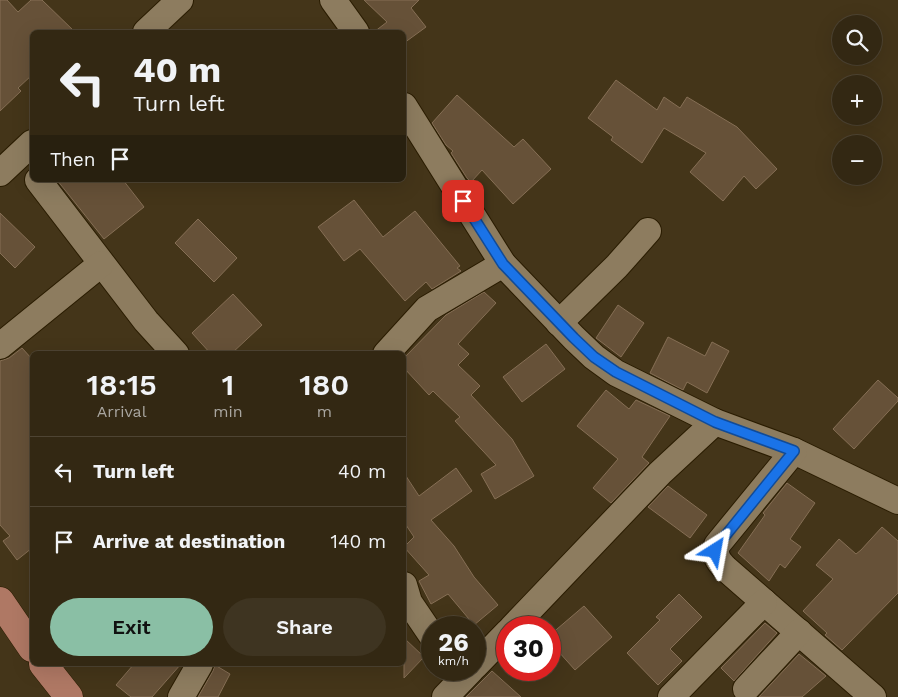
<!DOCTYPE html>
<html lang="en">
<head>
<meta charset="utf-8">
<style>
	body { margin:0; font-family:"Work Sans",sans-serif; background:#3e3421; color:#f1f3f6; height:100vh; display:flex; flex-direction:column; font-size:19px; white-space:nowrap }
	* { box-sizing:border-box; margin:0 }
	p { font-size:16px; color:#a9a6a0 }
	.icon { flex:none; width:28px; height:28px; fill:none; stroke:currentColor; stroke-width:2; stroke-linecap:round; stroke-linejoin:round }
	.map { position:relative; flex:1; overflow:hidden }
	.drawer { position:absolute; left:30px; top:351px; width:376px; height:315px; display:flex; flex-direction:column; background:#332813; border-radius:8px; box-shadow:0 5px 20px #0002,0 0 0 1px #4e4433 }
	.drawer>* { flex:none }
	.hud { position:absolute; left:30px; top:30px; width:376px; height:152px; border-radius:8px; box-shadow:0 5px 20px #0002,0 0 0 1px #4e4433; background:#332813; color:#f1f3f6; overflow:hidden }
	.buttons { position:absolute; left:832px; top:15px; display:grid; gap:10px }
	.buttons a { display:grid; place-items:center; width:50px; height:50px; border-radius:50%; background:#332813; box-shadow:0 5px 20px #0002,0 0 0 1px #4e4433; font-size:25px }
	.speed { position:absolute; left:421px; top:616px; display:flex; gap:10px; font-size:25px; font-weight:700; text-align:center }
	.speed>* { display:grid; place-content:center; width:65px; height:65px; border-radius:50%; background:#332813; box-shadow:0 5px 20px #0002,0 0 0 1px #4e4433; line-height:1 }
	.speed small { font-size:12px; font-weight:400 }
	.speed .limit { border:8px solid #d22; background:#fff; color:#111 }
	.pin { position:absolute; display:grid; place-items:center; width:42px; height:42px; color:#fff; margin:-21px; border-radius:10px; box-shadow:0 2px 8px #0006 }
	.me { position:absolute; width:55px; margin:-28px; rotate:34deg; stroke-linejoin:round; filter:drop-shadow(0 0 4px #0008) }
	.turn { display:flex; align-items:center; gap:18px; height:105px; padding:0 20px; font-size:22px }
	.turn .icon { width:65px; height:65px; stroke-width:2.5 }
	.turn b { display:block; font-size:35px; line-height:42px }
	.then { display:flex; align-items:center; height:48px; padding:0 20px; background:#0003; gap:10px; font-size:19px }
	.eta { display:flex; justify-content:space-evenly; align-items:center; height:85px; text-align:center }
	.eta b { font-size:30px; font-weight:600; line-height:35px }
	.primary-button { display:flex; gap:10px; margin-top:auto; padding:10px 20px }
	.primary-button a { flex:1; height:58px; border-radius:30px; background:#8abfa5; color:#111; font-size:20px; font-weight:600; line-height:58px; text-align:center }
	.primary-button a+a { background:#3e3421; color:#f1f3f6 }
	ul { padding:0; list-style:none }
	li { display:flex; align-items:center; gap:15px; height:70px; padding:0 20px; border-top:1px solid #4e4433 }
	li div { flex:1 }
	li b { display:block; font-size:19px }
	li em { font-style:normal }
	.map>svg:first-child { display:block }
	.building { fill:#665138; stroke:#866f55 }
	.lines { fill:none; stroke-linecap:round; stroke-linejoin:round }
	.minor-casing { stroke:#2a1c01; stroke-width:28 }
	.major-casing { stroke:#2a1c01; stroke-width:29 }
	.minor { stroke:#8d7c5f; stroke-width:26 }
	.major { stroke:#af7864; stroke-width:28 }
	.route-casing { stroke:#114b97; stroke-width:12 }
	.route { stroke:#1a73e8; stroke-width:9 }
</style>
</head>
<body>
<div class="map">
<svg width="898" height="697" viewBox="0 0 898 697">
	<rect width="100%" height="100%" fill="#443519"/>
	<!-- building -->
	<g class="building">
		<path d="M0,0H7L18,12L31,0H42L75,32H32V75L18,88L21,91L0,111Z"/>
		<path d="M364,0H419L411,8L426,27L404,43V32H374L387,22Z"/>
		<path d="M616,80L657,110L664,97L680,108L687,97L737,127L777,169L756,189L744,176L723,201L690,172L706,153L664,128L642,163L611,140L613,137L588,118Z"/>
		<path d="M457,95L514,147L523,139L551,169L513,204L482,170L471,182L467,178L451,153L453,151L446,145L432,123Z"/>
		<path d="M57,180H123L144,207L104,239Z"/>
		<path d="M354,200L383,237L415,211L460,266L457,268L461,271L432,289L426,282L405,301L360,249L344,261L318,227Z"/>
		<path d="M0,213L35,247L15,268L0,253Z"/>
		<path d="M198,219L237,258L214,282L175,243Z"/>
		<path d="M484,292L496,303L458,344L469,354L458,365L480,386L471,395L512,439L534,476L495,499L481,474L496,465L455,421L460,417L433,391L429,395L404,368V358L446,315Z"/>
		<path d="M233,294L262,325L231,354H211L192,333Z"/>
		<path d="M618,305L644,323L621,357L596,338Z"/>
		<path d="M668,337L705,356L712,342L729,351L707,393L687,382L683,390L650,373Z"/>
		<path d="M546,344L565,369L522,402L503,377Z"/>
		<path d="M22,348L32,359V548L17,560L3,541L10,536L0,525V361L9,358Z"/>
		<path d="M878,380L898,398V401L854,449L833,429Z"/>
		<path d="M606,390L629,409L636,400L670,416L642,457L649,463L611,503L593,488L618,459L577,426Z"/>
		<path d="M456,468L472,491L431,520L454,546L474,577L498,605L474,625L448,594L431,604L419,581L429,575L404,547L414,537L404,522V473L419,496Z"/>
		<path d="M787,483L815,503L790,539L801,547L785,568L780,564L769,581L738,553L765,515L763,513Z"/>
		<path d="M668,486L707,515L690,538L648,507Z"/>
		<path d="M882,527L898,541V593L842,650L825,635L827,633L803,611L833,579L816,565L839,539L856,554L861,550Z"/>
		<path d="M679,594L702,617L670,649L682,661L658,685L627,653L660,620L656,617Z"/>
		<path d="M584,606L612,637L575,670L550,642V635Z"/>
		<path d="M765,623L777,633L734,681L721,668Z"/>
		<path d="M404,638L424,657L404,678Z"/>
		<path d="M799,654L826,676L802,697H759Z"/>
		<path d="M134,664H181L152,697H131L116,685Z"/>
		<path d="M215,665L230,674L218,697H198L213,671Z"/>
		<path d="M492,671L521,697H466Z"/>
	</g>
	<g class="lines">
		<defs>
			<g id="minor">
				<path d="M333,0L356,32"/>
				<path d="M146,32L180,0"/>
				<path d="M404,106L503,264L574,338L594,357L616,373L715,422L794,451L898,501"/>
				<path d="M0,173L32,143"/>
				<path d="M38,180L146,321L176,354"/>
				<path d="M559,323L617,266L648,231"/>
				<path d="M0,346L101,264"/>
				<path d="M386,354L427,309L503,264"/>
				<path d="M794,451L717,545C714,555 718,561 725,568L873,697"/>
				<path d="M404,585L409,602L432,636"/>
				<path d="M512,628L660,473L715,422"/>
				<path d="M475,666L508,632"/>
				<path d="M746,689L799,632"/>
				<path d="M181,697L200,664"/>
				<path d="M445,697L471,670"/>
				<path d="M671,697L764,602"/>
			</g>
			<g id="major">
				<path d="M0,601L32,648"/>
				<path d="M43,664L69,697"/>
			</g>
		</defs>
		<!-- minor casing -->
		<use href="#minor" class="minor-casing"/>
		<!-- major casing -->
		<use href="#major" class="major-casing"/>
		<!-- minor -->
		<use href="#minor" class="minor"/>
		<!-- major -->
		<use href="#major" class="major"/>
	</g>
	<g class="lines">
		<defs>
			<path id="route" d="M463,201L503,264L574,338L594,357L616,372L715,422L794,451L717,546L715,551"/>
		</defs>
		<!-- route casing -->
		<use href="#route" class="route-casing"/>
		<!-- route -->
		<use href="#route" class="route"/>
	</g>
</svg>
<div class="buttons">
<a><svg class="icon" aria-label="search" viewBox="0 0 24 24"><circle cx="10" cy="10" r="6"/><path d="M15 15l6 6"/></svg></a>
<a>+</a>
<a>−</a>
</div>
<div class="speed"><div>26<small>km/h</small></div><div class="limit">30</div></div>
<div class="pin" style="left:463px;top:201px;background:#d93025"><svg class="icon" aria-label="arrive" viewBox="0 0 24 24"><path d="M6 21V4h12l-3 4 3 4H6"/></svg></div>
<svg class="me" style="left:715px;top:551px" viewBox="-20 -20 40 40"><path d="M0-17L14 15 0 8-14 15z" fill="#1a73e8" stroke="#fff" stroke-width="4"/></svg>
<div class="hud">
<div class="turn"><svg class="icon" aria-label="left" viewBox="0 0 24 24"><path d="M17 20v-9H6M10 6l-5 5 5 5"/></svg><div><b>40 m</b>Turn left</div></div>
<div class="then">Then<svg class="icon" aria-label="arrive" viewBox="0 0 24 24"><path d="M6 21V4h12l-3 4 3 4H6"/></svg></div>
</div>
<section class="drawer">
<div class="eta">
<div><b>18:15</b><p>Arrival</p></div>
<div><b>1</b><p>min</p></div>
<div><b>180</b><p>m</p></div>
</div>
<ul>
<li><svg class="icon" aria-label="left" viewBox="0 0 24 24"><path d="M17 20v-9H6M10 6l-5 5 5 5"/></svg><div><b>Turn left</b></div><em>40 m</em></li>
<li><svg class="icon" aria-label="arrive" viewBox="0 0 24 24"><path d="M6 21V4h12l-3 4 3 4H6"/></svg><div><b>Arrive at destination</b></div><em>140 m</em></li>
</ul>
<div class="primary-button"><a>Exit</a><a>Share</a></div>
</section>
</div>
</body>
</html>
